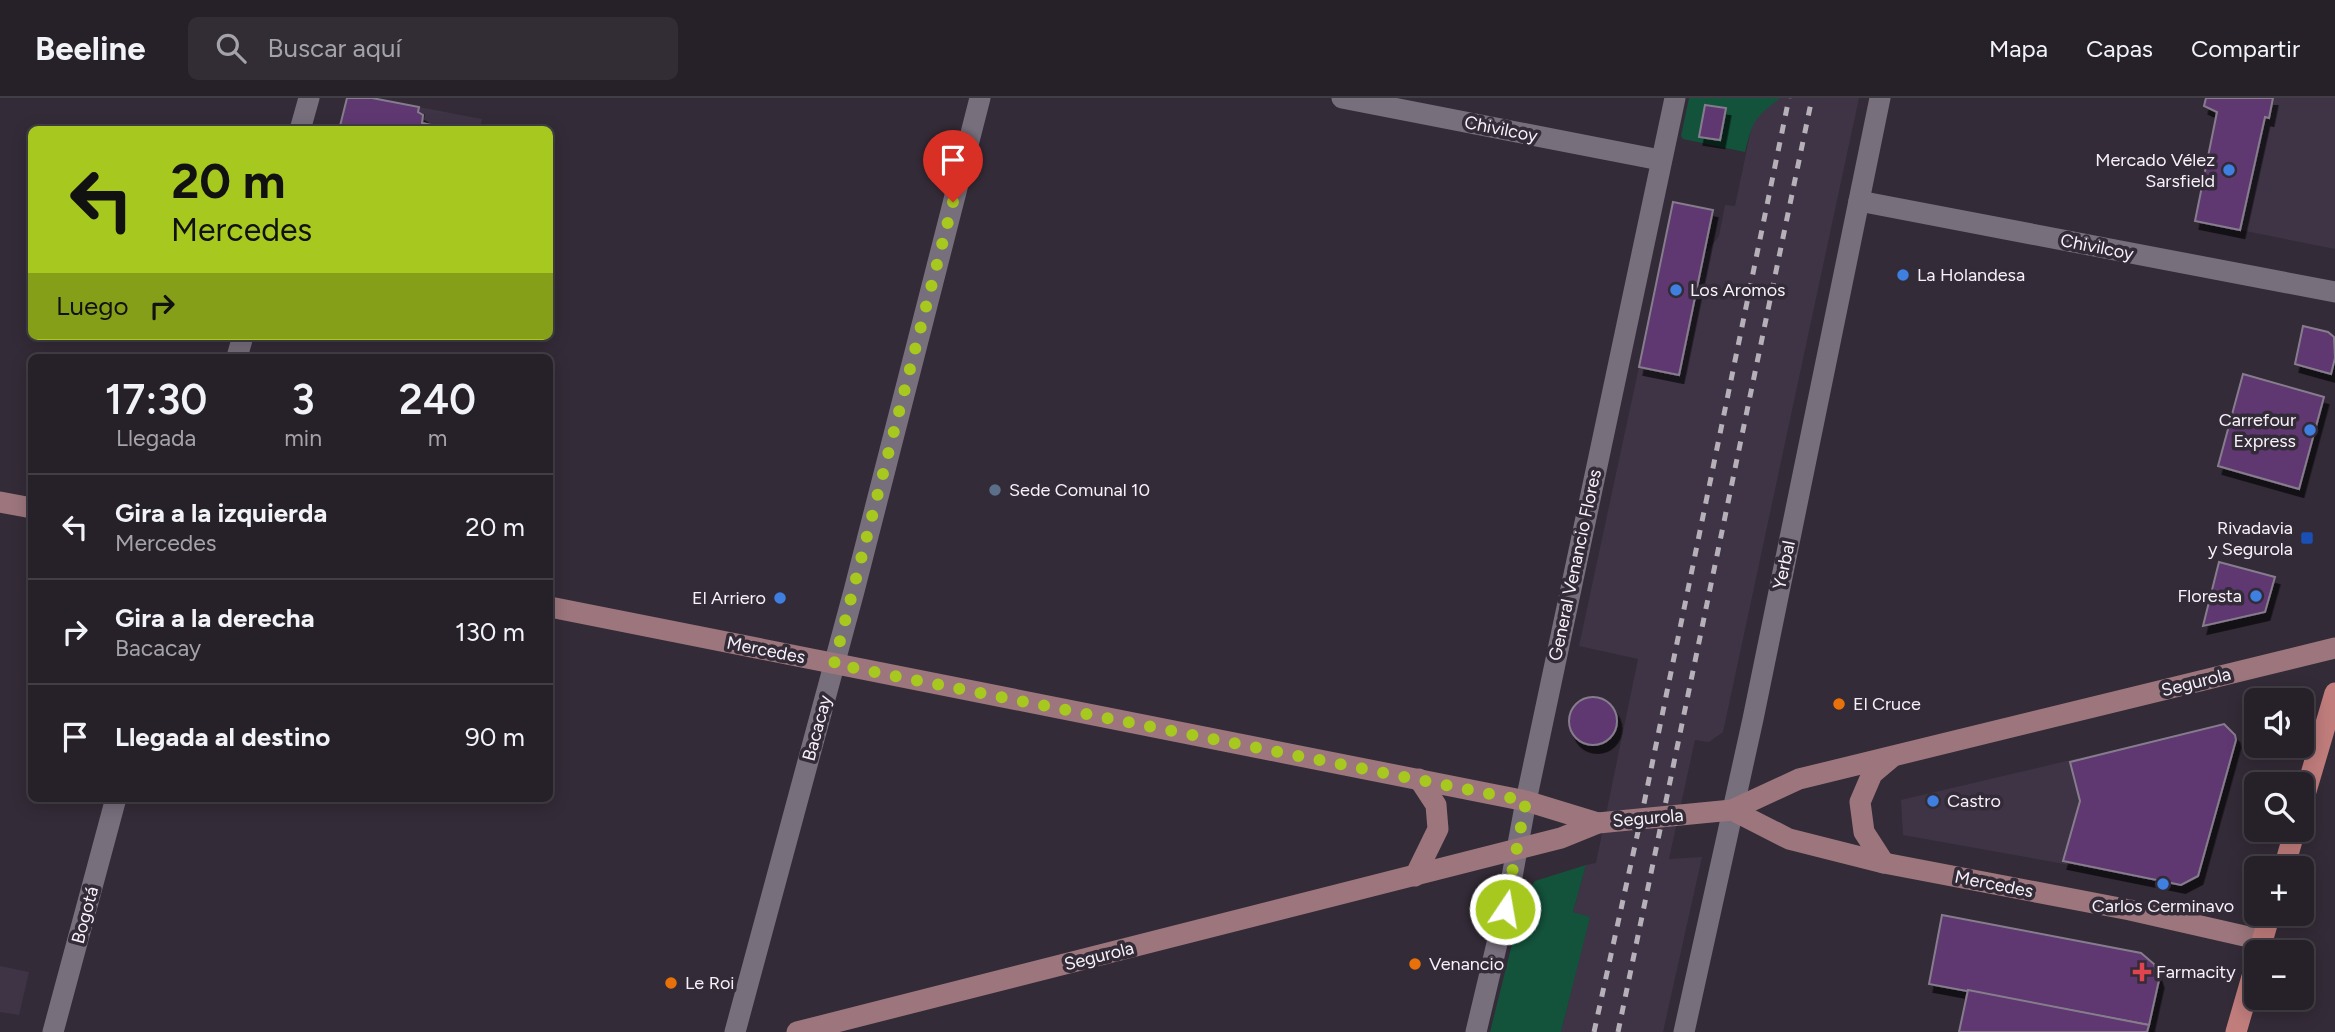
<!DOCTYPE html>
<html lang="es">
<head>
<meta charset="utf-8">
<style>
	body { margin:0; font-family:Figtree,sans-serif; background:#322d35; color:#f1f3f6; height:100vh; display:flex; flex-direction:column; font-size:26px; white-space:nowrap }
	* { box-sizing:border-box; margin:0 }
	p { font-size:23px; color:#a4a3a8 }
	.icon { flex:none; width:38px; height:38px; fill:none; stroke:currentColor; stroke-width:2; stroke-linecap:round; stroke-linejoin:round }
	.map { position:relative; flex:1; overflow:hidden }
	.side { position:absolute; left:28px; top:256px; width:525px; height:448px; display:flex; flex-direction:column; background:#262029; border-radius:10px; box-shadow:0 4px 18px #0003,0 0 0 2px #423e46 }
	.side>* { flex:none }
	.top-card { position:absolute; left:28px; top:28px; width:525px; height:214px; border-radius:10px; box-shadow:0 4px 18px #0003,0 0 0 2px #423e46; background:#a7c81f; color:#111; overflow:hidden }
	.tools { position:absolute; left:2244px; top:590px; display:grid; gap:14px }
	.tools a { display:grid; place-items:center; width:70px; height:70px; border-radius:10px; background:#262029; box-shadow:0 4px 18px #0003,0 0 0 2px #423e46; font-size:35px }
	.pin { position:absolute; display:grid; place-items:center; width:60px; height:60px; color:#fff; margin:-72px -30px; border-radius:50% 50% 50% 0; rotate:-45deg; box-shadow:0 0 7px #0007 }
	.pin .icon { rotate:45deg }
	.me { position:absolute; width:77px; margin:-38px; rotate:12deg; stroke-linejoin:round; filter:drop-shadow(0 0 5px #0008) }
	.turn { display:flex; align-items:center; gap:24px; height:147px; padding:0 28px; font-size:32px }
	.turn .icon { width:91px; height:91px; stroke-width:2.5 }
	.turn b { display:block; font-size:49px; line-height:60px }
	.then { display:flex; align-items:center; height:66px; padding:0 28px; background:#0003; gap:14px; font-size:26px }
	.eta { display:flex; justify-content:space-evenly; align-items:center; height:119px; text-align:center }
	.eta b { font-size:42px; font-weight:600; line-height:49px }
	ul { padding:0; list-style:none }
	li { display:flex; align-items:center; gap:21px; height:105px; padding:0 28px; border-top:2px solid #423e46 }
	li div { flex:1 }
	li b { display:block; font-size:26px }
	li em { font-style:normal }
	header { display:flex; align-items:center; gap:42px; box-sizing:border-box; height:98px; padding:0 35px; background:#262029; border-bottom:2px solid #423e46 }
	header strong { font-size:33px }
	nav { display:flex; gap:38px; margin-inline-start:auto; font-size:24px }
	.search { width:490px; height:63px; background:#322d35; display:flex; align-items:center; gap:18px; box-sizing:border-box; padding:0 24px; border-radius:10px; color:#a4a3a8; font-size:26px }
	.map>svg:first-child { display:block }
	.built { fill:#3f3445 }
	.green { fill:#13533c }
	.building { fill:#5e3771; stroke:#867d8c; stroke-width:2; filter:url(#shadow) }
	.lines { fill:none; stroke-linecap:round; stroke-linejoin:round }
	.street { stroke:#776f7c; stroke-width:21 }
	.secondary { stroke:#9c767c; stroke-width:21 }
	.primary { stroke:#c07d7c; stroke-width:21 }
	.rail { stroke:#b6b0b9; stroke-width:5; stroke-dasharray:9 9; stroke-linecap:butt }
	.route { stroke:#a7c81f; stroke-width:12; stroke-dasharray:0 21.6 }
	.shop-dot { fill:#3f7fe0; stroke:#332b37; stroke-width:2.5 }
	.service-dot { fill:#5c6f8a; stroke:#332b37; stroke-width:2.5 }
	.transit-dot { fill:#1a4fb4; stroke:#332b37; stroke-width:2.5 }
	.food-dot { fill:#e8710a; stroke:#332b37; stroke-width:2.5 }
	.health-dot { fill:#e0444e; stroke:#332b37; stroke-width:2.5 }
	.labels { text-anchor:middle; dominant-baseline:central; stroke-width:7; stroke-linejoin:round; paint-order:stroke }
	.street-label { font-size:18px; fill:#f7f2fa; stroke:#332b37 }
	.poi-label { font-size:18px; fill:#f7f2fa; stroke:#332b37; text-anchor:start }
</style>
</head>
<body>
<header>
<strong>Beeline</strong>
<div class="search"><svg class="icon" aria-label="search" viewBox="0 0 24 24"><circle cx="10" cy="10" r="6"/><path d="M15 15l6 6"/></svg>Buscar aquí</div>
<nav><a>Mapa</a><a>Capas</a><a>Compartir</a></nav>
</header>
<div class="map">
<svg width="2335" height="934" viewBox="0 0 2335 934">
	<defs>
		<filter id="shadow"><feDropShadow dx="4.5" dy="8" stdDeviation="0" flood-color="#0009"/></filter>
	</defs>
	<rect width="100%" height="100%" fill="#332b37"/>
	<!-- built -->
	<g class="built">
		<path d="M347,0H372L482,21L480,31L339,32Z"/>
		<path d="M1778,0H1859L1723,634L1709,644L1695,642L1669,761L1702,759L1663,934H1561L1589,820L1573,814L1586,767L1596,765L1638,561L1579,548L1639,269L1678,277L1703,159L1719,138L1725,107L1735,108L1752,27L1757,18Z"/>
		<path d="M2206,0H2335V151L2195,123L2217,14L2204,8Z"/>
		<path d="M2224,626L2235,637L2198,778L2181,787L1903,737L1901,702Z"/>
		<path d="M0,868L29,874L19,917L0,914Z"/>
	</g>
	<!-- green -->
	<g class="green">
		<path d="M1689,0H1778L1779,1C1753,21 1753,23 1745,54L1683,41L1681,38Z"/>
		<path d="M1586,767L1573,814L1590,819L1561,934H1490L1524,798L1535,783Z"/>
	</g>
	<!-- building -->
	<g class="building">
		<path d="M347,0H372L419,9L418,14L423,17L422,25L453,32H339Z"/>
		<path d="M2206,0H2273L2269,20L2265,19L2240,132L2195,123L2217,14L2204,8Z"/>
		<path d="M1705,7L1726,10L1720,42L1699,39Z"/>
		<path d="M1673,104L1713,112L1679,277L1639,269Z"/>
		<path d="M2303,228L2328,234L2334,239L2335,260L2331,276L2295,266Z"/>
		<path d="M2243,276L2324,299L2299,391L2218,368Z"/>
		<path d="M2219,464L2275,479L2265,514L2203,528Z"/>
		<circle cx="1593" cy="623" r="24"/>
		<path d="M2224,626L2235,637L2236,642L2198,778L2181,787L2063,763L2080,703L2070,664Z"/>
		<path d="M1942,817L2141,855L2154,866L2159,882L2149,927L1929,886Z"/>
		<path d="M1968,892L2149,927L2147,934H1959Z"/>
	</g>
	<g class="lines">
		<!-- street -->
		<g class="street">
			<path d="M1342,0L1660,62"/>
			<path d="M300,32L309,0"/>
			<path d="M1859,103L2335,194"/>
			<path d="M237,259L243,238"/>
			<path d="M53,934L116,700"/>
			<path d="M735,934L854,493L980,0"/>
			<path d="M1476,934L1509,795L1526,703L1675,0"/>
			<path d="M1684,934L1753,621L1880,0"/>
		</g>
		<!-- secondary -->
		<g class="secondary">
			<path d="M0,404L32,410"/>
			<path d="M550,509L1526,703L1598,725"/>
			<path d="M1732,712L1789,741L1884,765L2130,812L2262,842"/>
			<path d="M1884,765L1864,734L1860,704L1872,676L1891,660"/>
			<path d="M1415,778L1438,731L1436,707L1419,681"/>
			<path d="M797,934L1561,740L1598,725L1732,712L1799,681L2335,550"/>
		</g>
		<!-- primary -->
		<g class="primary">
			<path d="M2301,710L2335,595"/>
			<path d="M2284,770L2295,732"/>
			<path d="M2259,854L2270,816"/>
			<path d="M2236,934L2256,865"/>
		</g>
		<!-- rail -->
		<g class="rail">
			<path d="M1594,934L1641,720L1789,0"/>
			<path d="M1618,934L1812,0"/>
		</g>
	</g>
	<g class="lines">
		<!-- route -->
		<path class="route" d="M953,104L834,566L1526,703L1505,811"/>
	</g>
	<!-- markers -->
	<g class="shop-dot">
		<circle cx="2229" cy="72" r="7"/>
		<circle cx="1903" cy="177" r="7"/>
		<circle cx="1676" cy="192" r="7"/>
		<circle cx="2310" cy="332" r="7"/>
		<circle cx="2256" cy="498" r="7"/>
		<circle cx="780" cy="500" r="7"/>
		<circle cx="1933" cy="703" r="7"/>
		<circle cx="2163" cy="786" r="7"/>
	</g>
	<circle class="service-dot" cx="995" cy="392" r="7"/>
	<rect class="transit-dot" x="2300" y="433" width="14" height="14" rx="3.5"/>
	<g class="food-dot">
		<circle cx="1839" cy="606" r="7"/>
		<circle cx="1415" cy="866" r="7"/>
		<circle cx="671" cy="885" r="7"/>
	</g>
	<path class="health-dot" d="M2138.5 863.5h7v7h7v7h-7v7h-7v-7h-7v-7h7z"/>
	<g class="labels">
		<!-- street labels -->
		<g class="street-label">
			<text transform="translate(1501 31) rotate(11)">Chivilcoy</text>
			<text transform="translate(2097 149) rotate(11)">Chivilcoy</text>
			<text transform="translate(1575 467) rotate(-78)">General Venancio Flores</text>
			<text transform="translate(1784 467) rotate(-78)">Yerbal</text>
			<text transform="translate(766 552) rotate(11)">Mercedes</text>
			<text transform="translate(2196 584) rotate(-14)">Segurola</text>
			<text transform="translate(817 630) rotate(-75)">Bacacay</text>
			<text transform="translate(1648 720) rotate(-5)">Segurola</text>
			<text transform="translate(1994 786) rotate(11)">Mercedes</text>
			<text transform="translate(85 817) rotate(-75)">Bogotá</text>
			<text transform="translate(1099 858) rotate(-14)">Segurola</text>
		</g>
		<!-- poi labels -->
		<g class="poi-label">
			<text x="2215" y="62" text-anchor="end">Mercado Vélez<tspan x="2215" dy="21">Sarsfield</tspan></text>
			<text x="1917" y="177">La Holandesa</text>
			<text x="1690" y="192">Los Aromos</text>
			<text x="2296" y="322" text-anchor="end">Carrefour<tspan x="2296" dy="21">Express</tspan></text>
			<text x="1009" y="392">Sede Comunal 10</text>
			<text x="2293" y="430" text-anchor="end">Rivadavia<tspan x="2293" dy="21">y Segurola</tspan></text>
			<text x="2242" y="498" text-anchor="end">Floresta</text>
			<text x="766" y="500" text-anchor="end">El Arriero</text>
			<text x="1853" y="606">El Cruce</text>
			<text x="1947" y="703">Castro</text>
			<text x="2163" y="808" text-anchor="middle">Carlos Cerminavo</text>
			<text x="1429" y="866">Venancio</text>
			<text x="2156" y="874">Farmacity</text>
			<text x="685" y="885">Le Roi</text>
		</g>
	</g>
</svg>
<div class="tools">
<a><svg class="icon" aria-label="sound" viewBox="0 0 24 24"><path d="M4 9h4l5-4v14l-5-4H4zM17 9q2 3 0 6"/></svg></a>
<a><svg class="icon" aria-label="search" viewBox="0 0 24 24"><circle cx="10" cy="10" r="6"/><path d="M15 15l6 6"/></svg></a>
<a>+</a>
<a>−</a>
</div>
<div class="pin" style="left:953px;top:104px;background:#d93025"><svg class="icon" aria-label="arrive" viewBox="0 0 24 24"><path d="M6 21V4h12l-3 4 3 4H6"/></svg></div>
<svg class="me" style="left:1505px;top:811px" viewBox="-20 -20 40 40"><circle r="17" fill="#a7c81f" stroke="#fff" stroke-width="3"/><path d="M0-11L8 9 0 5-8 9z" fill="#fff"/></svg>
<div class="top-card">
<div class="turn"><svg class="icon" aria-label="left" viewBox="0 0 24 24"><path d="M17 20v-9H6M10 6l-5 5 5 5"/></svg><div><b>20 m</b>Mercedes</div></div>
<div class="then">Luego<svg class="icon" aria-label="right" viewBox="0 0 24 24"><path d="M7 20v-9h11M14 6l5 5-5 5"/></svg></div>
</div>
<section class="side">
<div class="eta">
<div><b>17:30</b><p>Llegada</p></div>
<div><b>3</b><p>min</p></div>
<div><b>240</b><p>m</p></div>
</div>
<ul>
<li><svg class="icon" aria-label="left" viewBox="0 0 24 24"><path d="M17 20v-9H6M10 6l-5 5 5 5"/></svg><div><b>Gira a la izquierda</b><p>Mercedes</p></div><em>20 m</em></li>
<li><svg class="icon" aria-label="right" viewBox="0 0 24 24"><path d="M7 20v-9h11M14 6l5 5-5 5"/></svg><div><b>Gira a la derecha</b><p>Bacacay</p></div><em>130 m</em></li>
<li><svg class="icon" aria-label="arrive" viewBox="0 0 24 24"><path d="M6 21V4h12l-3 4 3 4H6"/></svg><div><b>Llegada al destino</b></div><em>90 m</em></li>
</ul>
</section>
</div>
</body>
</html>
